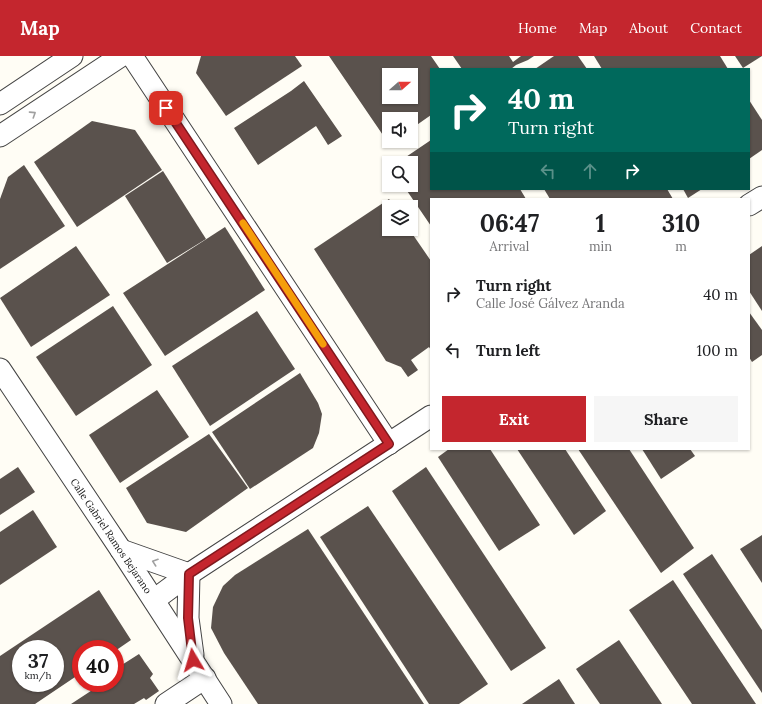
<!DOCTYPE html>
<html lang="en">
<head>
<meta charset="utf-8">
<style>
	body { margin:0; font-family:Lora,serif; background:#f6f6f6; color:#202124; height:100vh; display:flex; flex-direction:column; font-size:15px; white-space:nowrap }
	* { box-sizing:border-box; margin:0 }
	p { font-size:13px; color:#757577 }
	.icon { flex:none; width:22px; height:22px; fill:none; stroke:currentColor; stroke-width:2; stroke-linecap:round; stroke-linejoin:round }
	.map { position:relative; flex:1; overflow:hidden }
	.drawer { position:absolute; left:430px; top:142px; width:320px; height:252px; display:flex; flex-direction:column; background:#fff; border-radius:0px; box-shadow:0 1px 3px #0004 }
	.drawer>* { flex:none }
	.banner { position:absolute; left:430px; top:12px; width:320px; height:122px; border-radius:0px; box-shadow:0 1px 3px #0004; background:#00695c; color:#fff; overflow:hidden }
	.needle { width:26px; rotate:69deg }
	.buttons { position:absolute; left:382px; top:12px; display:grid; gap:8px }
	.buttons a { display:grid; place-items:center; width:36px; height:36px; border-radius:0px; background:#fff; box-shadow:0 1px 3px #0004; font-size:20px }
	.speed { position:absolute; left:12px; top:584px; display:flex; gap:8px; font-size:20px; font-weight:700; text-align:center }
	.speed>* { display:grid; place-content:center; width:52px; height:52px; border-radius:50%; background:#fff; box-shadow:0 1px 3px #0004; line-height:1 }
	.speed small { font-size:10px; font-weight:400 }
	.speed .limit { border:6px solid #d22; background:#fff; color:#111 }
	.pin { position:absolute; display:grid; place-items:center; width:34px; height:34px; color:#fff; margin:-17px; border-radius:8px; box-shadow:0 2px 6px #0006 }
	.me { position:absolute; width:44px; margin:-22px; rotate:353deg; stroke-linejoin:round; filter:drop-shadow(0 0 3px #0008) }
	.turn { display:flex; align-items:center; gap:14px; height:84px; padding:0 12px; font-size:18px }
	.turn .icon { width:52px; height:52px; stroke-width:2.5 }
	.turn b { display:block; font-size:28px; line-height:34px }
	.lanes { display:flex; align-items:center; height:38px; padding:0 12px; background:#0003; justify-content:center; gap:20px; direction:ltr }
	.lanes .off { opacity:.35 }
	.eta { display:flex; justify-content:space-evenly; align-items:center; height:68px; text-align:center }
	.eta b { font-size:24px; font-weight:700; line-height:28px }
	.button { display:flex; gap:8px; margin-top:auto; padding:8px 12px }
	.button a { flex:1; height:46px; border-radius:0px; background:#c4262e; color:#fff; font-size:16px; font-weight:700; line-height:46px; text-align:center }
	.button a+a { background:#f6f6f6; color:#202124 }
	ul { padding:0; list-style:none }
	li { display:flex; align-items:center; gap:12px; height:56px; padding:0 12px }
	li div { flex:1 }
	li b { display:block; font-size:15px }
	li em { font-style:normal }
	header { display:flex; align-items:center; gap:24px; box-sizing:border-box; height:56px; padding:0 20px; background:#c4262e; color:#fff }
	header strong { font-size:19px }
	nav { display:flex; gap:22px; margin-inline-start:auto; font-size:14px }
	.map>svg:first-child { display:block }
	.building { fill:#5a524d; fill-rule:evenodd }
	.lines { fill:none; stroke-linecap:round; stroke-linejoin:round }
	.minor-casing { stroke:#444; stroke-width:23 }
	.minor { stroke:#fff; stroke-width:21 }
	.oneway { stroke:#a0a0a0 }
	.route-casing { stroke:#7f191e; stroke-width:10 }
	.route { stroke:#c4262e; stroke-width:7 }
	.slow { stroke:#f59e0b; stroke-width:7 }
	.labels { text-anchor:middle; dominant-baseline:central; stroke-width:4; stroke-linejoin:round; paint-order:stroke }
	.street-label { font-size:10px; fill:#111; stroke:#fff }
</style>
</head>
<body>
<header>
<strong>Map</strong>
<nav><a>Home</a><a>Map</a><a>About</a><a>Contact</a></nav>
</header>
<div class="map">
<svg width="762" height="648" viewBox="0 0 762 648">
	<rect width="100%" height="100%" fill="#fffdf5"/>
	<!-- building -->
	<g class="building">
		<path d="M201,0H295L302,10L226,60L196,17Z"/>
		<path d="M329,0H431L440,13H431V59L411,73V63H389V85H393L389,88ZM389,19H411V41H389Z"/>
		<path d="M453,0H509L513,6L521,0H534L528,4L516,9L511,13H462Z"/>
		<path d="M554,0H578L587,13H535Z"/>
		<path d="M594,0H720L728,13H602Z"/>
		<path d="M735,0H762L743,12Z"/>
		<path d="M304,25L342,80L328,89L316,70L258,109L234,72L291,35Z"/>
		<path d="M749,44L762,64V94L749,103Z"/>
		<path d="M92,65L135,74L162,114L77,171L34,106Z"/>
		<path d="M431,84V133H520L526,143H431V170L403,129H411V107H397Z"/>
		<path d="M24,109L65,170L0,213V143L8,121Z"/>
		<path d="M163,115L206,183L167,207L125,140Z"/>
		<path d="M544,133H667L673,143H550Z"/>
		<path d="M683,133H702L688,142Z"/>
		<path d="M389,143L395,151H389V173H409L431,205V294L429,291L411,304L418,314L408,321L401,311L386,305L314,193Z"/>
		<path d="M225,171L265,234L165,300L123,237Z"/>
		<path d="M76,190L110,239L31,291L0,242Z"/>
		<path d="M762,190V255L749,235V199Z"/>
		<path d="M113,250L152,309L76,360L36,301Z"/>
		<path d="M257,255L295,313L210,370L172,310Z"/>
		<path d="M749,256L762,274V299L752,306L749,301Z"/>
		<path d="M300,317L318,347L322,358L319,377L313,392L250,433L212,376Z"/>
		<path d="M157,334L189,381L120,427L89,379Z"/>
		<path d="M209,378L248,432L186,476L147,467L126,432Z"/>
		<path d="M449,393H490L540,469L499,495L438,401Z"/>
		<path d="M517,393H565L606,455L574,479Z"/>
		<path d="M578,393H629L694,492L661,517Z"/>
		<path d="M642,393H690L695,400L661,423Z"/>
		<path d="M18,411L35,436L0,459V423Z"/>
		<path d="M426,411L546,592L511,615L392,435Z"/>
		<path d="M368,450L488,628L459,648H429L320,481Z"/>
		<path d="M33,454L57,491L0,529V476Z"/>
		<path d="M308,473L424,648H258L224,597L211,572L213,551L223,530L235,519Z"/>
		<path d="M762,479V527L740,493Z"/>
		<path d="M712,498L762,574V637L683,518Z"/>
		<path d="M673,524L756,648H692L629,554Z"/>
		<path d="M99,534L131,584L115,595V593H81V617L35,648H0V600ZM21,593H55V627H21Z"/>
		<path d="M619,584L662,648H600L576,613Z"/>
		<path d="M139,598L153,618L150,622L159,635L146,644L144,642L134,648H71L103,627H115V619L119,617L117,612Z"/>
		<path d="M559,623L575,648H522Z"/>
	</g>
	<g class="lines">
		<defs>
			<g id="minor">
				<path d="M132,0L389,388"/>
				<path d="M0,48L72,0"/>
				<path d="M0,80L121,0"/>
				<path d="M749,149L762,141"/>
				<path d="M0,313L121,494L221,648"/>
				<path d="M121,494L189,518L188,562L193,599"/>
				<path d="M154,544L189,518L431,360"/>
				<path d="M166,648L205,622"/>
			</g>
		</defs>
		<!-- minor casing -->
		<use href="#minor" class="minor-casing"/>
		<!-- minor -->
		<use href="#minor" class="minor"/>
	</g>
	<!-- one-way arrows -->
	<defs><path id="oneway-chevron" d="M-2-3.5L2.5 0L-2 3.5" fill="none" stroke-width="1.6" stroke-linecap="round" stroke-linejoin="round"/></defs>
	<g class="oneway">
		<use href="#oneway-chevron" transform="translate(33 58) rotate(-33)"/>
		<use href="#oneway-chevron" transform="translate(155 506) rotate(-161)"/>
	</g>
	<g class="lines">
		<defs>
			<path id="route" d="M166,52L389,388L189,518L188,562L193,604"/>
		</defs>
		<!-- route casing -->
		<use href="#route" class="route-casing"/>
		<!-- route -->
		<use href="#route" class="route"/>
		<!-- slow -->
		<path class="slow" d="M243,167L323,288"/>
	</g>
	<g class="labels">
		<!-- street labels -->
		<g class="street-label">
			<text transform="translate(111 480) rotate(56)">Calle Gabriel Ramos Bejarano</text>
		</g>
	</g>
</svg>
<div class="buttons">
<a><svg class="needle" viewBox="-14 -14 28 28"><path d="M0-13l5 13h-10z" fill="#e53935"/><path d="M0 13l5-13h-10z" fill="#757577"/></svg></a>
<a><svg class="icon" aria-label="sound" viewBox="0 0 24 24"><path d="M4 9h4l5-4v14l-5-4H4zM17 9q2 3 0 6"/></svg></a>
<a><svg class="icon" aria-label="search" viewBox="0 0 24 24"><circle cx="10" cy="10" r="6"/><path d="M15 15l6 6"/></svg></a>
<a><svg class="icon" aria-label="layers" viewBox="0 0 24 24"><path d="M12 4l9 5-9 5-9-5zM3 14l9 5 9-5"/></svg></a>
</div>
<div class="speed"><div>37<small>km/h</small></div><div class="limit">40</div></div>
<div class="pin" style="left:166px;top:52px;background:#d93025"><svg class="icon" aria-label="arrive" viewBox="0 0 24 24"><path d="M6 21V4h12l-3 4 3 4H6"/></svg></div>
<svg class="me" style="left:193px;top:604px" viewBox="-20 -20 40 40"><path d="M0-17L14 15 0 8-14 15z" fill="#c4262e" stroke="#fff" stroke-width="4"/></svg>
<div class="banner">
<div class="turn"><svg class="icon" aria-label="right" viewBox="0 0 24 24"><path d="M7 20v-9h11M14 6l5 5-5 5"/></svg><div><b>40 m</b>Turn right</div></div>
<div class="lanes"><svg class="icon off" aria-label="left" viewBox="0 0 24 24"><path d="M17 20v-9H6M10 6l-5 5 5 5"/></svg><svg class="icon off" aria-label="ahead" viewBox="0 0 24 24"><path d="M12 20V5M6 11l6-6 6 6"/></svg><svg class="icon" aria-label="right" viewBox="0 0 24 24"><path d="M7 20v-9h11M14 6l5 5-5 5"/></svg></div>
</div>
<section class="drawer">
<div class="eta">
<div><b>06:47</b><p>Arrival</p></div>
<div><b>1</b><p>min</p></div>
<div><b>310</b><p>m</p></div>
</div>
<ul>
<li><svg class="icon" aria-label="right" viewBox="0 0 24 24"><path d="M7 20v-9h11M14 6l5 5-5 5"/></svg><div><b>Turn right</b><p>Calle José Gálvez Aranda</p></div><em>40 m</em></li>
<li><svg class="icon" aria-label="left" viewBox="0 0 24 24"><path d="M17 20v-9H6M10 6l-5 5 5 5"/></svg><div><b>Turn left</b></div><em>100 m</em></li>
</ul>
<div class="button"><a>Exit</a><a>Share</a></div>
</section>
</div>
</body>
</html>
